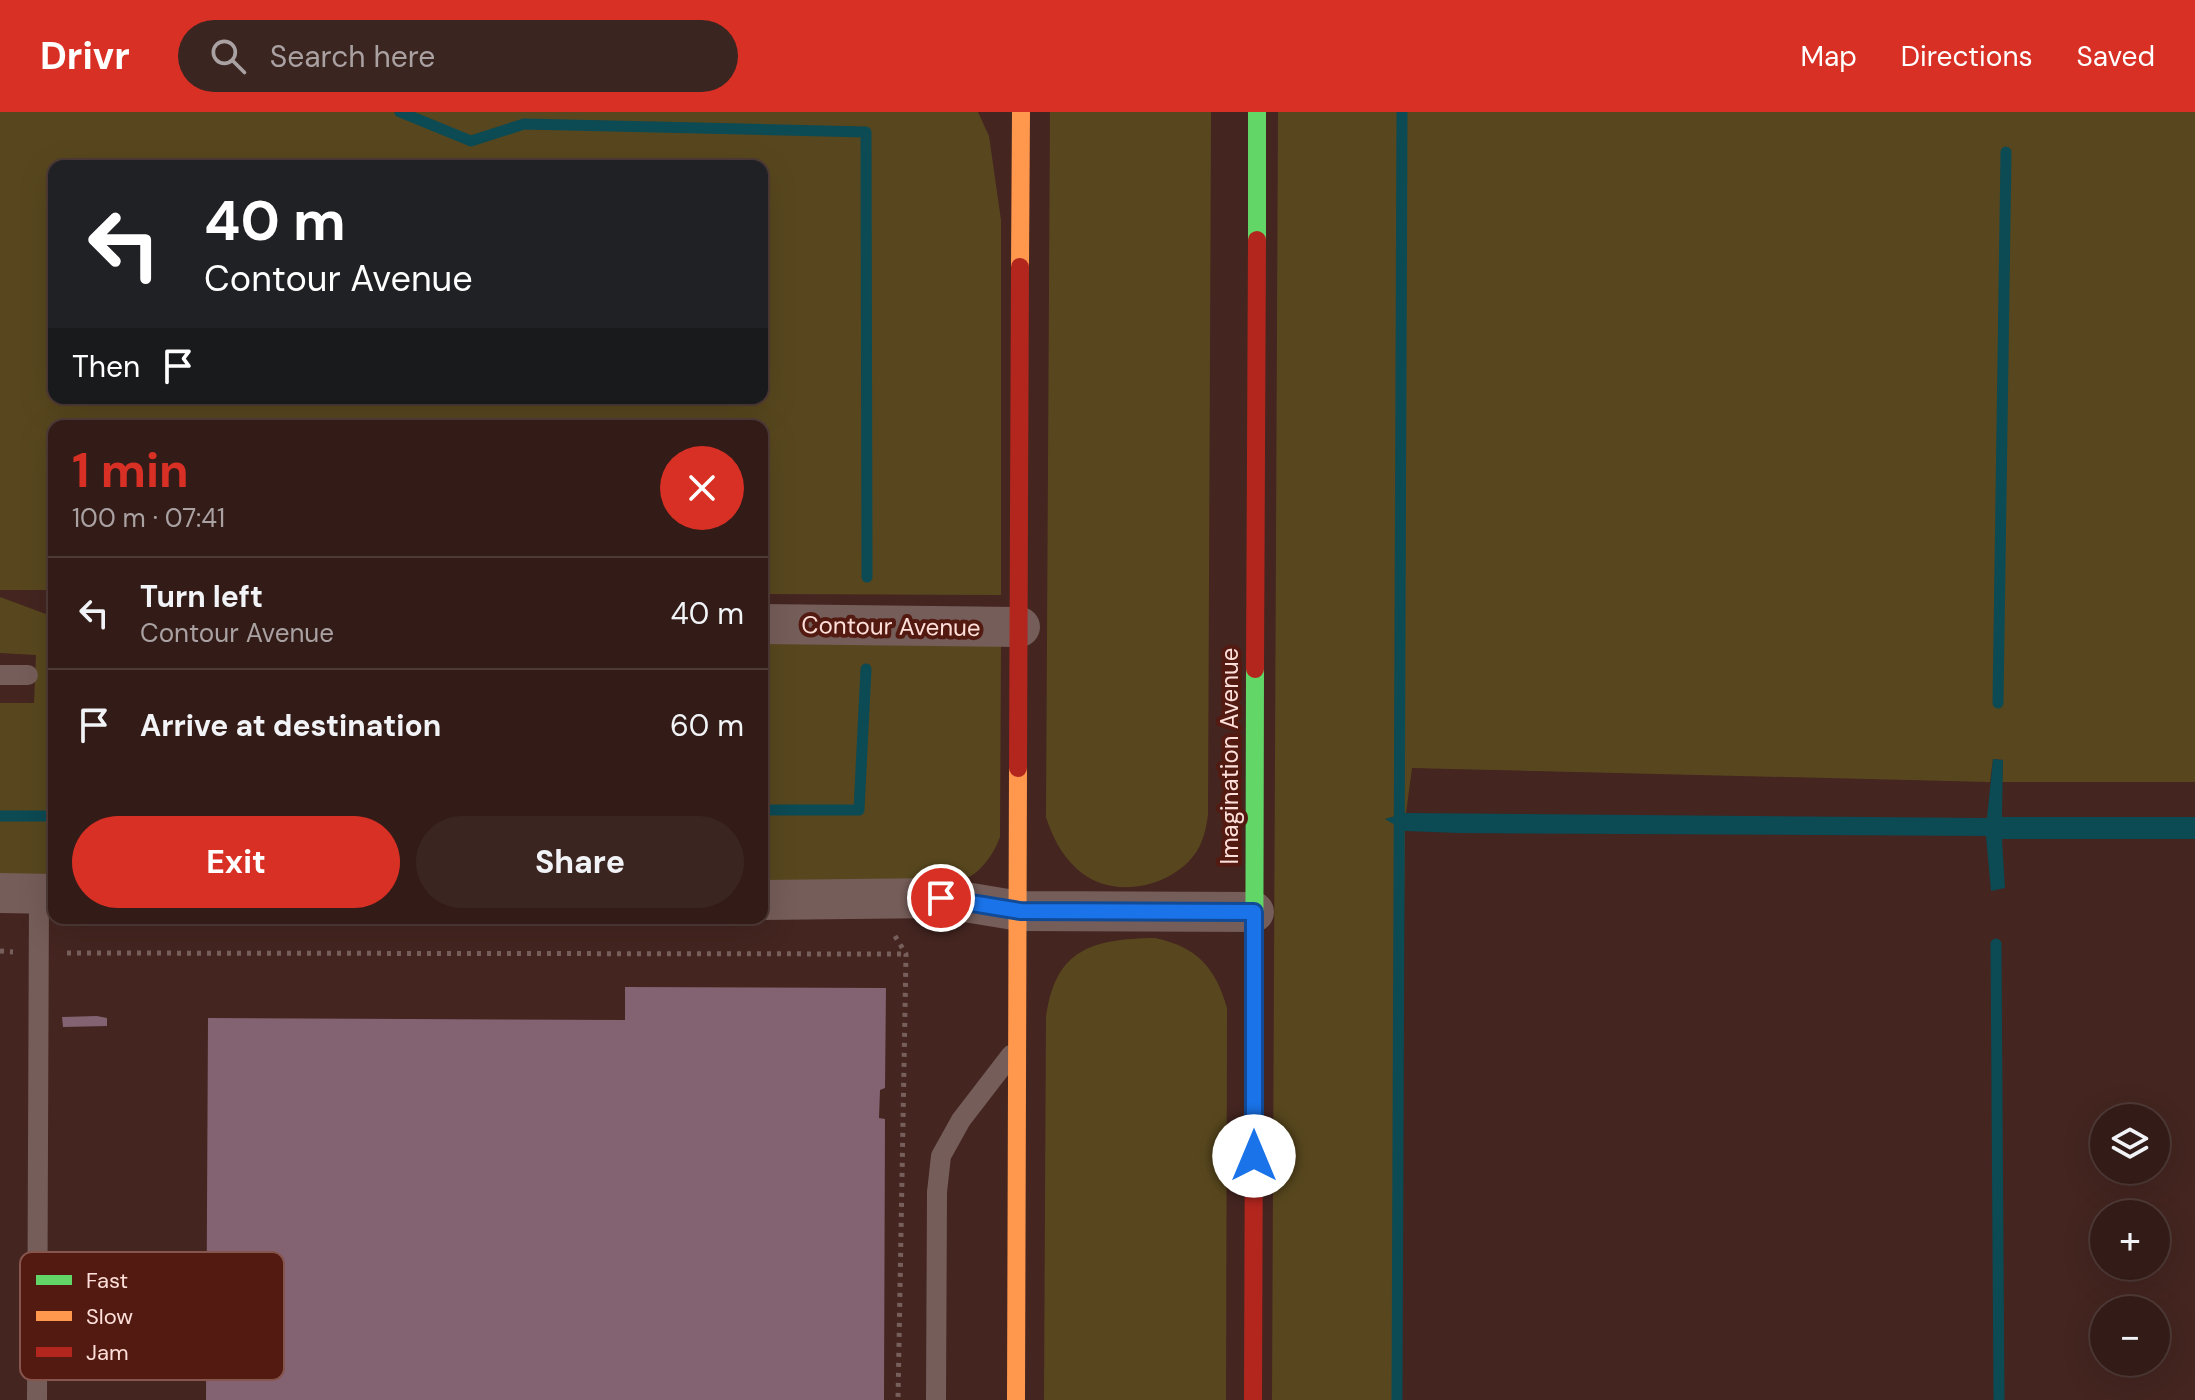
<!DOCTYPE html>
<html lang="en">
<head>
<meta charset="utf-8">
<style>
	body { margin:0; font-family:"DM Sans",sans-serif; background:#3b2521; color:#f1f3f6; height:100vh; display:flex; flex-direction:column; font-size:30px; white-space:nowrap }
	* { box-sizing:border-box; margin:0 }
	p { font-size:26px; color:#a9a1a2 }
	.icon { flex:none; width:44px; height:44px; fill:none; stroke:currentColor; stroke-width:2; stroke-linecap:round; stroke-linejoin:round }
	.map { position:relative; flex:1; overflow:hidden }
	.details { position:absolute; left:48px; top:308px; width:720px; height:504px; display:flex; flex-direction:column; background:#331c18; border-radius:16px; box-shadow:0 8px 32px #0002,0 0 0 2px #4e3a37 }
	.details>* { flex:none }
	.banner { position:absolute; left:48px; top:48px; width:720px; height:244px; border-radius:16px; box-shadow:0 8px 32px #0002,0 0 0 2px #4e3a37; background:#202124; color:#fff; overflow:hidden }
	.fabs { position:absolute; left:2090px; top:992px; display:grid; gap:16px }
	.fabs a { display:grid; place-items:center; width:80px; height:80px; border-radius:50%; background:#331c18; box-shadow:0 8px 32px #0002,0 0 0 2px #4e3a37; font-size:40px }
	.pin { position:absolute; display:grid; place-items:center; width:68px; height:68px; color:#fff; margin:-34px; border:4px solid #fff; border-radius:50%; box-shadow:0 2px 8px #0007 }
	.me { position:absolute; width:88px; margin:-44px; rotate:0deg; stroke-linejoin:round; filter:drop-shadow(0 0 6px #0008) }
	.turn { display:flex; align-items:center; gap:28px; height:168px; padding:0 24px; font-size:36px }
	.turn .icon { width:104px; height:104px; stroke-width:2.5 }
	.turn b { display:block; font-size:56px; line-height:68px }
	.then { display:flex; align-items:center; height:76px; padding:0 24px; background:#0003; gap:16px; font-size:30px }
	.round { display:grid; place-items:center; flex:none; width:84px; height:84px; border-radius:42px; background:#3b2521 }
	.overview { display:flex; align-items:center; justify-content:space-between; height:136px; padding:0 24px }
	h1 { font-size:48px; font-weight:700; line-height:60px; color:#d93025 }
	.primary-button { display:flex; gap:16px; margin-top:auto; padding:16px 24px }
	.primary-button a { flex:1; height:92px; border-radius:48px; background:#d93025; color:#fff; font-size:32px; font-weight:700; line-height:92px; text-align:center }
	.primary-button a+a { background:#3b2521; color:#f1f3f6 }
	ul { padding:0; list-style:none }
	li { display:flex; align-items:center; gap:24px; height:112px; padding:0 24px; border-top:2px solid #4e3a37 }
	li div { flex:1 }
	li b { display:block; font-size:30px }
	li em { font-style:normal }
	header { display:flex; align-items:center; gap:48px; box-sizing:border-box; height:112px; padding:0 40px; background:#d93025; color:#fff }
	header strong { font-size:38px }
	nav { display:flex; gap:44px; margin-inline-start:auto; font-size:28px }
	.search { width:560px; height:72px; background:#3b2521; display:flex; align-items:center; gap:20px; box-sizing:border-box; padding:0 28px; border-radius:44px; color:#a9a1a2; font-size:30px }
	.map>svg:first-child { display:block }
	.green { fill:#58471e; fill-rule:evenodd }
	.water { fill:#0c4a54 }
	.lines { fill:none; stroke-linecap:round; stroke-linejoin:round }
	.stream { stroke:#0c4a54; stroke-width:11 }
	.building { fill:#836371 }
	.path { stroke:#77605c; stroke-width:5; stroke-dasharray:4 6; stroke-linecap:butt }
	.lane { stroke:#755d59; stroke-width:20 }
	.street { stroke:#755d59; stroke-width:40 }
	.fast { stroke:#63d668; stroke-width:18 }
	.slow { stroke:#ff974d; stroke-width:18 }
	.jam { stroke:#b3261e; stroke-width:18 }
	.route-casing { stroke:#114b97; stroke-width:20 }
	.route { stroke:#1a73e8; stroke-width:14 }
	.labels { text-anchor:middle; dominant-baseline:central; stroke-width:8; stroke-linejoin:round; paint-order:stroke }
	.street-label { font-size:24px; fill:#fedfd9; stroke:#531a11 }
	.key { fill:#531a11; stroke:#86554d; stroke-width:2 }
	.key-label { font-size:22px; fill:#fedfd9 }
</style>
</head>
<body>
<header>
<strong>Drivr</strong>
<div class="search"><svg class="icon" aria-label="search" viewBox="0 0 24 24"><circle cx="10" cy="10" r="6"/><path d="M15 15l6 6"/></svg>Search here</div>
<nav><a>Map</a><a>Directions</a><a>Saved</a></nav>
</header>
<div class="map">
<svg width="2195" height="1288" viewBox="0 0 2195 1288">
	<rect width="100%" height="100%" fill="#442520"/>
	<!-- green -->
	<g class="green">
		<path d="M0,0H978L989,24L1001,108V483L762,482V314H54V478H0ZM54,54H762V286H54Z"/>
		<path d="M1050,0H1211L1208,703C1206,716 1204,727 1197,739C1173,776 1111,789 1077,757C1061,742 1053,726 1046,705Z"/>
		<path d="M1278,0H2195V670H2002L2003,648L1993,647L1990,670L1412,656L1406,701L1386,707L1405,719L1398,1288H1272Z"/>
		<path d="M0,485L54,505V769H0V591H34L36,543L0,541Z"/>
		<path d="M762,531L1001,532L1000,725C995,739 984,756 971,764C935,784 809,774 762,774Z"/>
		<path d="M1155,826C1197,835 1215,855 1227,896L1226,1288H1044L1046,905C1055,837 1092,827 1155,826Z"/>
	</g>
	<!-- water -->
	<path class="water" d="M1993,647L2003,648L2002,705H2195V727H2002L2005,776L1991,779L1986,724L1458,721L1405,719L1385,707L1406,701L1987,706Z"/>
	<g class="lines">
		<!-- stream -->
		<g class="stream">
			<path d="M400,0L471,29L524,12L866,20L867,465"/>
			<path d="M1998,591L2006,40"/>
			<path d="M762,698H859L866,557"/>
			<path d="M0,704H54"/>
			<path d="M1996,832L1999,1288"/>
			<path d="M1397,1288L1402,0"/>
		</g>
	</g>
	<!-- building -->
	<g class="building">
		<path d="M625,875L886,876L885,976L880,978L879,1006L885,1007L884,1288H206L208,906L625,908Z"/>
		<path d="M97,904L107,906V914L63,915L62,905Z"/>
	</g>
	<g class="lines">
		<!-- path -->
		<g class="path">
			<path d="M895,824L906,842L898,1288"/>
			<path d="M0,839L13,840"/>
			<path d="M67,841L906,842"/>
		</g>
		<!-- lane -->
		<g class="lane">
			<path d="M0,563H28"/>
			<path d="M37,1288L39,781"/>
			<path d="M936,1288L937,1080L941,1044L961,1008L1011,943"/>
		</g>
		<!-- street -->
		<g class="street">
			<path d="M762,512L1020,515"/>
			<path d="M0,781L54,782"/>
			<path d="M762,788L941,786L1020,799L1254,800"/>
		</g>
		<!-- fast -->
		<g class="fast">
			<path d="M1257,128V0"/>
			<path d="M1254,983L1255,557"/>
		</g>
		<!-- slow -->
		<g class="slow">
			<path d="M1020,155L1021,0"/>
			<path d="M1016,1288L1018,656"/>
		</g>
		<!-- jam -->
		<g class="jam">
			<path d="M1255,557L1257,128"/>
			<path d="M1018,656L1020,155"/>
			<path d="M1253,1288L1254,983"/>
		</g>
	</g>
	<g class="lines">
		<defs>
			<path id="route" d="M941,786L1020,799L1254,800V1044"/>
		</defs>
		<!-- route casing -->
		<use href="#route" class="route-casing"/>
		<!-- route -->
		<use href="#route" class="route"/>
	</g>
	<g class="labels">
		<!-- street labels -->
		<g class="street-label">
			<text transform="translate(891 514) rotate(1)">Contour Avenue</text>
			<text transform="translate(1229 644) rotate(-90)">Imagination Avenue</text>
		</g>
	</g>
	<!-- legend -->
	<rect x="20" y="1140" width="264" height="128" rx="12" class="key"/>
	<rect x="36" y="1163" width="36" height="10" fill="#63d668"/>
	<rect x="36" y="1199" width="36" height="10" fill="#ff974d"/>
	<rect x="36" y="1235" width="36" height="10" fill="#b3261e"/>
	<g class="key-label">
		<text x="86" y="1176">Fast</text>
		<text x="86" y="1212">Slow</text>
		<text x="86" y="1248">Jam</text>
	</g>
</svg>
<div class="fabs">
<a><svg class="icon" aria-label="layers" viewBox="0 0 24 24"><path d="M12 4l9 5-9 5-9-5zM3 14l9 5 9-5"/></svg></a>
<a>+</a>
<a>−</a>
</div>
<div class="pin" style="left:941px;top:786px;background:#d93025"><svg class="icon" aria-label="arrive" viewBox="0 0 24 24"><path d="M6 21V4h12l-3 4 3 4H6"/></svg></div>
<svg class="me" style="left:1254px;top:1044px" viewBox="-20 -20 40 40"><circle r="19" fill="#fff"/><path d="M0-13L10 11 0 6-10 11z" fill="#1a73e8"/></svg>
<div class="banner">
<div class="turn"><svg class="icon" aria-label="left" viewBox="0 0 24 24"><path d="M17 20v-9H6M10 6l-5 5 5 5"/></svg><div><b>40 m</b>Contour Avenue</div></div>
<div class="then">Then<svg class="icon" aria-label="arrive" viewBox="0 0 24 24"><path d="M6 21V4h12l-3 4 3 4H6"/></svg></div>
</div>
<section class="details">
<div class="overview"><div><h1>1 min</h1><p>100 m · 07:41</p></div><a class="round" style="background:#d93025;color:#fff"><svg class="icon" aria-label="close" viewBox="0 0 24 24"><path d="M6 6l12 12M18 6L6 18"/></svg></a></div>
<ul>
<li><svg class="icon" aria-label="left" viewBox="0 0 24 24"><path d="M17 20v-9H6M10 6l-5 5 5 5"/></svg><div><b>Turn left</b><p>Contour Avenue</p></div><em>40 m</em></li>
<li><svg class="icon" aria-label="arrive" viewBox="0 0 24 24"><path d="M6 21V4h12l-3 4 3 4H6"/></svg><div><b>Arrive at destination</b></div><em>60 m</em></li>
</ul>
<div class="primary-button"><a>Exit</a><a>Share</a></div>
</section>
</div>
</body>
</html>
